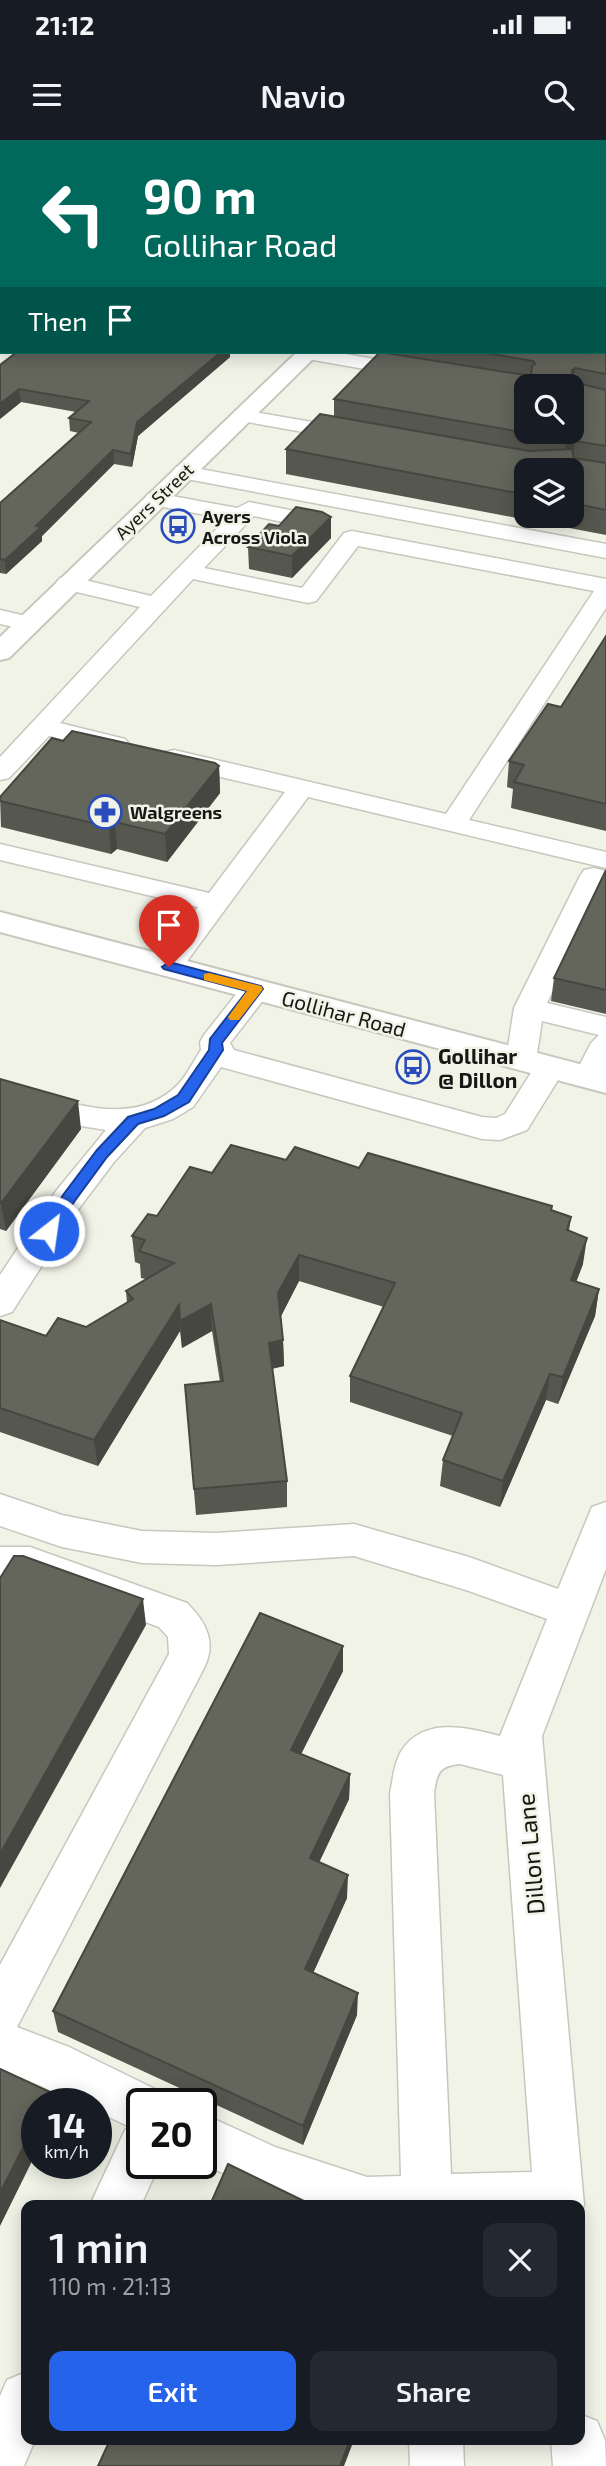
<!DOCTYPE html>
<html lang="en">
<head>
<meta charset="utf-8">
<style>
	body { margin:0; font-family:"Exo 2",sans-serif; background:#242831; color:#f1f3f6; height:100vh; display:flex; flex-direction:column; font-size:26px; white-space:nowrap }
	* { box-sizing:border-box; margin:0 }
	p { font-size:23px; color:#9ea1a6 }
	.icon { flex:none; width:38px; height:38px; fill:none; stroke:currentColor; stroke-width:2; stroke-linecap:round; stroke-linejoin:round }
	.map { position:relative; flex:1; overflow:hidden }
	.details { position:absolute; left:21px; top:2060px; width:564px; height:245px; display:flex; flex-direction:column; background:#171b24; border-radius:14px; box-shadow:0 4px 18px #0003 }
	.details>* { flex:none }
	.banner { position:absolute; left:0px; top:0px; width:607px; height:214px; box-shadow:0 4px 18px #0003; background:#00695c; color:#fff; overflow:hidden }
	.controls { position:absolute; left:514px; top:234px; display:grid; gap:14px }
	.controls a { display:grid; place-items:center; width:70px; height:70px; border-radius:14px; background:#171b24; box-shadow:0 4px 18px #0003; font-size:35px }
	.speed { position:absolute; left:21px; top:1948px; display:flex; gap:14px; font-size:35px; font-weight:700; text-align:center }
	.speed>* { display:grid; place-content:center; width:91px; height:91px; border-radius:50%; background:#171b24; box-shadow:0 4px 18px #0003; line-height:1 }
	.speed small { font-size:18px; font-weight:400 }
	.speed .limit { border:4px solid #111; border-radius:10px; background:#fff; color:#111 }
	.pin { position:absolute; display:grid; place-items:center; width:60px; height:60px; color:#fff; margin:-72px -30px; border-radius:50% 50% 50% 0; rotate:-45deg; box-shadow:0 0 7px #0007 }
	.pin .icon { rotate:45deg }
	.me { position:absolute; width:77px; margin:-38px; rotate:30deg; stroke-linejoin:round; filter:drop-shadow(0 0 5px #0008) }
	.turn { display:flex; align-items:center; gap:24px; height:147px; padding:0 28px; font-size:32px }
	.turn .icon { width:91px; height:91px; stroke-width:2.5 }
	.turn b { display:block; font-size:49px; line-height:60px }
	.then { display:flex; align-items:center; height:66px; padding:0 28px; background:#0003; gap:14px; font-size:26px }
	.round { display:grid; place-items:center; flex:none; width:74px; height:74px; border-radius:14px; background:#242831 }
	.headline { display:flex; align-items:center; justify-content:space-between; height:119px; padding:0 28px }
	h1 { font-size:42px; font-weight:600; line-height:52px }
	.action { display:flex; gap:14px; margin-top:auto; padding:14px 28px }
	.action a { flex:1; height:80px; border-radius:14px; background:#2563eb; color:#fff; font-size:28px; font-weight:600; line-height:80px; text-align:center }
	.action a+a { background:#242831; color:#f1f3f6 }
	.status { display:flex; justify-content:space-between; align-items:center; height:49px; padding:0 35px; background:#171b24; direction:ltr }
	.status svg { height:19px; fill:currentColor }
	header { display:flex; justify-content:space-between; align-items:center; height:91px; padding:0 28px; background:#171b24; font-size:32px; font-weight:600 }
	.map>svg:first-child { display:block }
	.lines { fill:none; stroke-linecap:round; stroke-linejoin:round }
	.minor-casing { stroke:#c6c8bd; stroke-width:3 }
	.major-casing { stroke:#c6c8bd; stroke-width:4 }
	.minor { fill:#fff; fill-rule:evenodd }
	.major { fill:#fff; fill-rule:evenodd }
	.wall { fill:#56584f; fill-rule:evenodd }
	.shaded-wall { fill:#464740 }
	.building { fill:#64665c; stroke:#464740; stroke-width:2; fill-rule:evenodd }
	.route { fill:#2563eb; stroke:#184099; stroke-width:2 }
	.slow { fill:#f59e0b }
	.labels { text-anchor:middle; dominant-baseline:central; stroke-width:5; stroke-linejoin:round; paint-order:stroke }
	.far-street-label { font-size:18px; fill:#171814; stroke:#f1f3e7 }
	.far-poi-label { font-size:18px; font-weight:bold; fill:#171814; stroke:#f1f3e7; text-anchor:start }
	.street-label { font-size:21px; fill:#171814; stroke:#f1f3e7 }
	.poi-label { font-size:21px; font-weight:bold; fill:#171814; stroke:#f1f3e7; text-anchor:start }
	.near-street-label { font-size:24px; fill:#171814; stroke:#f1f3e7 }
</style>
</head>
<body>
<div class="status"><b>21:12</b><svg viewBox="0 0 49 12"><path d="M0 12V9h3v3zM5 12V6h3v6zM10 12V3h3v9zM15 12V0h3v12zM26 1h20v11H26zM47 4h2v5h-2z"/></svg></div>
<header><svg class="icon" aria-label="menu" viewBox="0 0 24 24"><path d="M4 6h16M4 12h16M4 18h16"/></svg>Navio<svg class="icon" aria-label="search" viewBox="0 0 24 24"><circle cx="10" cy="10" r="6"/><path d="M15 15l6 6"/></svg></header>
<div class="map">
<svg width="606" height="2326" viewBox="0 0 606 2326">
	<rect width="100%" height="100%" fill="#f1f3e7"/>
	<g class="lines">
		<defs>
			<g id="minor">
				<path d="M545,0H572L574,2H546Z"/>
				<path d="M2,195V207L0,208V196Z"/>
				<path d="M299,212H334L415,226L425,232L415,238L308,219L301,217Z"/>
				<path d="M243,270L353,289L360,291L363,295L360,299L353,301L236,280L233,276L236,272Z"/>
				<path d="M184,326L606,404V418L176,337L173,332L176,327Z"/>
				<path d="M156,353L237,368L249,362L305,373L308,378L305,383L297,385L254,376L204,428L302,448L344,393L352,391L606,439V468L469,680L606,712V728L308,657L179,832L169,835L159,832L154,826L198,767L0,720V704L209,753L285,652L165,624L161,618L165,612L174,610L446,674L594,451L358,406L316,461L308,463L193,439L60,583L125,599L129,604L125,609L116,612L49,596L9,638L0,640V617L140,467L60,448L56,443L60,438L68,436L151,456L226,379L148,364L145,359L148,354Z"/>
				<path d="M0,470L35,478L39,483L35,488L27,490L0,484Z"/>
				<path d="M594,728L606,731V747H603L547,863L606,877V935L600,945L589,948L578,945L573,938L591,903L599,895L542,881L536,920L532,927L521,930L510,927L506,920L514,868L580,736L584,730Z"/>
				<path d="M256,841L267,843L271,850L230,903L234,910L482,977L496,978L505,974L539,920L550,917L561,920L566,927L527,990L500,1000L482,999L221,927L193,967L173,979L145,988L114,1022L80,1067L12,1172L0,1176V1135L56,1051L106,990L69,984L0,963V941C53,956 123,991 172,950C185,940 192,923 201,910L200,902L204,895L245,843Z"/>
				<path d="M0,1354L62,1375L142,1391L216,1393L354,1384L469,1417L558,1449L592,1367L606,1362V1429L542,1596L584,2065L579,2076V2065H301L250,2046L201,2023V1973L275,2007L367,2037L401,2036L390,1653C393,1639 394,1622 402,1610C425,1576 468,1588 500,1596L547,1479L466,1450L354,1416L216,1425L142,1423L62,1407L0,1386ZM460,1624L503,1635L532,2032L451,2034L434,1653C437,1633 439,1626 460,1624Z"/>
				<path d="M0,1407H30L187,1463C206,1482 217,1502 204,1528L17,1887L69,1907L159,1951L164,1964H142V2023H160L141,2065H90L125,1990L130,1987L96,1971V1964H81L0,1928V1825L169,1514L168,1497L159,1487L29,1439H0Z"/>
				<path d="M26,2232V2300H35L24,2326H0V2256L7,2240Z"/>
				<path d="M579,2274L597,2281L605,2300L606,2326H553L551,2300H579Z"/>
				<path d="M409,2300H463L464,2326H410Z"/>
			</g>
			<g id="major">
				<path d="M514,0H532L513,2Z"/>
				<path d="M297,212H320L9,518L0,520V497Z"/>
				<path d="M0,772L606,931V953L0,792Z"/>
			</g>
		</defs>
		<!-- minor casing -->
		<use href="#minor" class="minor-casing"/>
		<!-- major casing -->
		<use href="#major" class="major-casing"/>
		<!-- minor -->
		<use href="#minor" class="minor"/>
		<!-- major -->
		<use href="#major" class="major"/>
	</g>
	<!-- wall -->
	<g class="wall">
		<path d="M2,72V136L0,135V73Z"/>
		<path d="M606,126V395L286,334V309L334,276V259L394,213L395,212H606ZM527,331H572V376H527Z"/>
		<path d="M17,212L230,217L138,296L132,327L114,324L42,396V401L6,434L0,433V363L79,293L70,291L69,278L76,272L21,262L0,279Z"/>
		<path d="M331,377V398L292,438L249,429L248,407L279,386Z"/>
		<path d="M606,496V691L511,668L513,649L507,647L509,621L561,567Z"/>
		<path d="M63,601L219,626L220,653L167,722L117,709L111,714L1,687L0,657Z"/>
		<path d="M606,730V874L551,861L554,838Z"/>
		<path d="M0,939L81,989L6,1091L0,1089Z"/>
		<path d="M286,1020L359,1028L551,1070L571,1077L569,1091L583,1124L576,1142L599,1149L595,1176L558,1264L546,1260L500,1367L440,1346L443,1320L453,1296L350,1262V1236L384,1167L299,1141L281,1176L283,1200L284,1226L272,1229L287,1341V1367L196,1375L185,1245L220,1242L212,1191L182,1208L180,1191L98,1326L0,1292V1180L46,1196L86,1187L127,1163L126,1151L146,1139L141,1138L140,1124L135,1122L132,1096L212,1033Z"/>
		<path d="M343,1506V1531L301,1614L350,1634L349,1659L319,1722L347,1758L313,1833L357,1875L303,2005L58,1892L53,1871Z"/>
	</g>
	<!-- shaded-wall -->
	<g class="shaded-wall">
		<path d="M210,0H226L224,2H208Z"/>
		<path d="M1,11L2,23L0,24V12Z"/>
		<path d="M2,58V71H0V59Z"/>
		<path d="M221,212H230V217L138,296L132,327L131,314L137,282Z"/>
		<path d="M575,228L572,251V230Z"/>
		<path d="M19,249L21,262L0,279V264Z"/>
		<path d="M575,301L572,325L563,328L566,304Z"/>
		<path d="M113,310L114,324L42,396V401L6,434L5,420L36,386Z"/>
		<path d="M331,377V398L292,438V416Z"/>
		<path d="M219,626L220,653L167,722L165,694Z"/>
		<path d="M115,682L117,709L111,714L109,687Z"/>
		<path d="M78,961L81,989L6,1091L1,1063Z"/>
		<path d="M587,1098L583,1124L567,1166L571,1140Z"/>
		<path d="M299,1115V1141L279,1180L278,1153Z"/>
		<path d="M599,1149L595,1176L558,1264L563,1237Z"/>
		<path d="M211,1164L212,1191L182,1208L180,1181Z"/>
		<path d="M179,1165L180,1191L98,1326L94,1300Z"/>
		<path d="M283,1200L284,1226L269,1229V1203Z"/>
		<path d="M550,1234L546,1260L500,1367L503,1341Z"/>
		<path d="M143,1459L146,1485L0,1748V1714Z"/>
		<path d="M343,1506V1531L291,1634V1610Z"/>
		<path d="M350,1634L349,1659L310,1742V1718Z"/>
		<path d="M348,1735L347,1758L305,1851V1829Z"/>
		<path d="M358,1853L357,1875L303,2005V1986Z"/>
		<path d="M50,1952L54,1964H45Z"/>
		<path d="M37,1980V2011L0,2086V2053Z"/>
		<path d="M350,2300H354L344,2326H340Z"/>
	</g>
	<!-- building -->
	<g class="building">
		<path d="M0,0H210L208,2H2V13L1,11L0,12Z"/>
		<path d="M259,0H420L431,2H260Z"/>
		<path d="M2,24V58L0,59V26Z"/>
		<path d="M2,72V123H0V73Z"/>
		<path d="M606,126V234L575,228L572,230V242L606,250V306L575,301L566,304L555,298L334,259L380,212L531,236L532,226L535,224L533,221L480,212H606ZM527,247H572V292H527Z"/>
		<path d="M17,212H221L137,282L131,314L113,310L36,386L41,387L5,420L0,419V363L91,282L69,278L89,261L19,249L0,264V225Z"/>
		<path d="M320,274L529,311L572,309L574,318L606,323V370L572,363V331H527V355L286,309Z"/>
		<path d="M296,367L322,372L331,377L292,416L248,407L269,384L279,386Z"/>
		<path d="M606,496V664L514,642L524,625L509,621L548,564L561,567Z"/>
		<path d="M72,591L215,623L219,626L165,694L115,682L109,687L0,661V657L52,598L63,601Z"/>
		<path d="M606,730V850L554,838Z"/>
		<path d="M0,939L78,961L1,1063H0Z"/>
		<path d="M231,1005L286,1020L295,1007L359,1028L368,1013L552,1066L551,1070L571,1077L567,1090L587,1098L571,1140L599,1149L563,1237L550,1234L503,1341L443,1320L462,1273L350,1236L395,1143L299,1115L278,1153L283,1200L269,1203L287,1341L194,1349L185,1245L223,1241L211,1164L180,1181L179,1165L94,1300L0,1268V1180L46,1196L58,1178L86,1187L133,1159L126,1151L174,1123L139,1111L145,1100L132,1096L148,1074L157,1076L190,1027L212,1033Z"/>
		<path d="M14,1416H23L143,1459L0,1714V1438Z"/>
		<path d="M260,1473L343,1506L291,1610L350,1634L310,1718L348,1735L305,1829L358,1853L303,1986L53,1871Z"/>
		<path d="M0,1929L50,1952L45,1964H37V1980L0,2053Z"/>
		<path d="M228,2024L312,2065H210Z"/>
		<path d="M110,2300H350L340,2326H98Z"/>
	</g>
	<!-- route -->
	<path class="route" d="M169,822L261,846L263,849L222,903L223,910L189,962L164,976L138,984L107,1017L74,1062L54,1095H44L41,1091L63,1055L97,1010L128,977L154,969L178,955L209,910L210,899L247,851L164,829L162,827Z"/>
	<!-- slow -->
	<path class="slow" d="M209,833L261,846L263,849L239,880H230L228,877L247,851L204,840V834Z"/>
	<!-- icons -->
	<defs>
		<symbol id="bus-ring" viewBox="-11 -11 22 22"><circle r="9.5" fill="#f1f3e7" stroke="#2a4bbb" stroke-width="1.5"/><path d="M-5-6H5V4H4V6H2V4H-2V6H-4V4H-5ZM-3.5-4V0h7V-4ZM-3.5 1.2v1.5H-2V1.2ZM2 1.2v1.5H3.5V1.2Z" fill="#2a4bbb"/></symbol>
		<symbol id="pharmacy-ring" viewBox="-11 -11 22 22"><circle r="9.5" fill="#f1f3e7" stroke="#2a4bbb" stroke-width="1.5"/><path d="M-2-6h4v4h4v4h-4v4h-4v-4h-4v-4h4Z" fill="#2a4bbb"/></symbol>
	</defs>
	<g fill-rule="evenodd">
		<use href="#bus-ring" x="159" y="367" width="38" height="38"/>
		<use href="#pharmacy-ring" x="86" y="653" width="38" height="38"/>
		<use href="#bus-ring" x="394" y="908" width="38" height="38"/>
	</g>
	<g class="labels">
		<!-- far-street labels -->
		<g class="far-street-label">
			<text transform="translate(154 361) rotate(-44)">Ayers Street</text>
		</g>
		<!-- far-poi labels -->
		<g class="far-poi-label">
			<text x="202" y="376">Ayers<tspan x="202" dy="21">Across Viola</tspan></text>
			<text x="130" y="672">Walgreens</text>
		</g>
		<!-- street labels -->
		<g class="street-label">
			<text transform="translate(344 873) rotate(15)">Gollihar Road</text>
		</g>
		<!-- poi labels -->
		<g class="poi-label">
			<text x="438" y="915">Gollihar<tspan x="438" dy="24">@ Dillon</tspan></text>
		</g>
		<!-- near-street labels -->
		<g class="near-street-label">
			<text transform="translate(530 1714) rotate(-95)">Dillon Lane</text>
		</g>
	</g>
</svg>
<div class="controls">
<a><svg class="icon" aria-label="search" viewBox="0 0 24 24"><circle cx="10" cy="10" r="6"/><path d="M15 15l6 6"/></svg></a>
<a><svg class="icon" aria-label="layers" viewBox="0 0 24 24"><path d="M12 4l9 5-9 5-9-5zM3 14l9 5 9-5"/></svg></a>
</div>
<div class="speed"><div>14<small>km/h</small></div><div class="limit">20</div></div>
<div class="pin" style="left:169px;top:827px;background:#d93025"><svg class="icon" aria-label="arrive" viewBox="0 0 24 24"><path d="M6 21V4h12l-3 4 3 4H6"/></svg></div>
<svg class="me" style="left:49px;top:1091px" viewBox="-20 -20 40 40"><circle r="17" fill="#2563eb" stroke="#fff" stroke-width="3"/><path d="M0-11L8 9 0 5-8 9z" fill="#fff"/></svg>
<div class="banner">
<div class="turn"><svg class="icon" aria-label="left" viewBox="0 0 24 24"><path d="M17 20v-9H6M10 6l-5 5 5 5"/></svg><div><b>90 m</b>Gollihar Road</div></div>
<div class="then">Then<svg class="icon" aria-label="arrive" viewBox="0 0 24 24"><path d="M6 21V4h12l-3 4 3 4H6"/></svg></div>
</div>
<section class="details">
<div class="headline"><div><h1>1 min</h1><p>110 m · 21:13</p></div><a class="round"><svg class="icon" aria-label="close" viewBox="0 0 24 24"><path d="M6 6l12 12M18 6L6 18"/></svg></a></div>
<div class="action"><a>Exit</a><a>Share</a></div>
</section>
</div>
</body>
</html>
